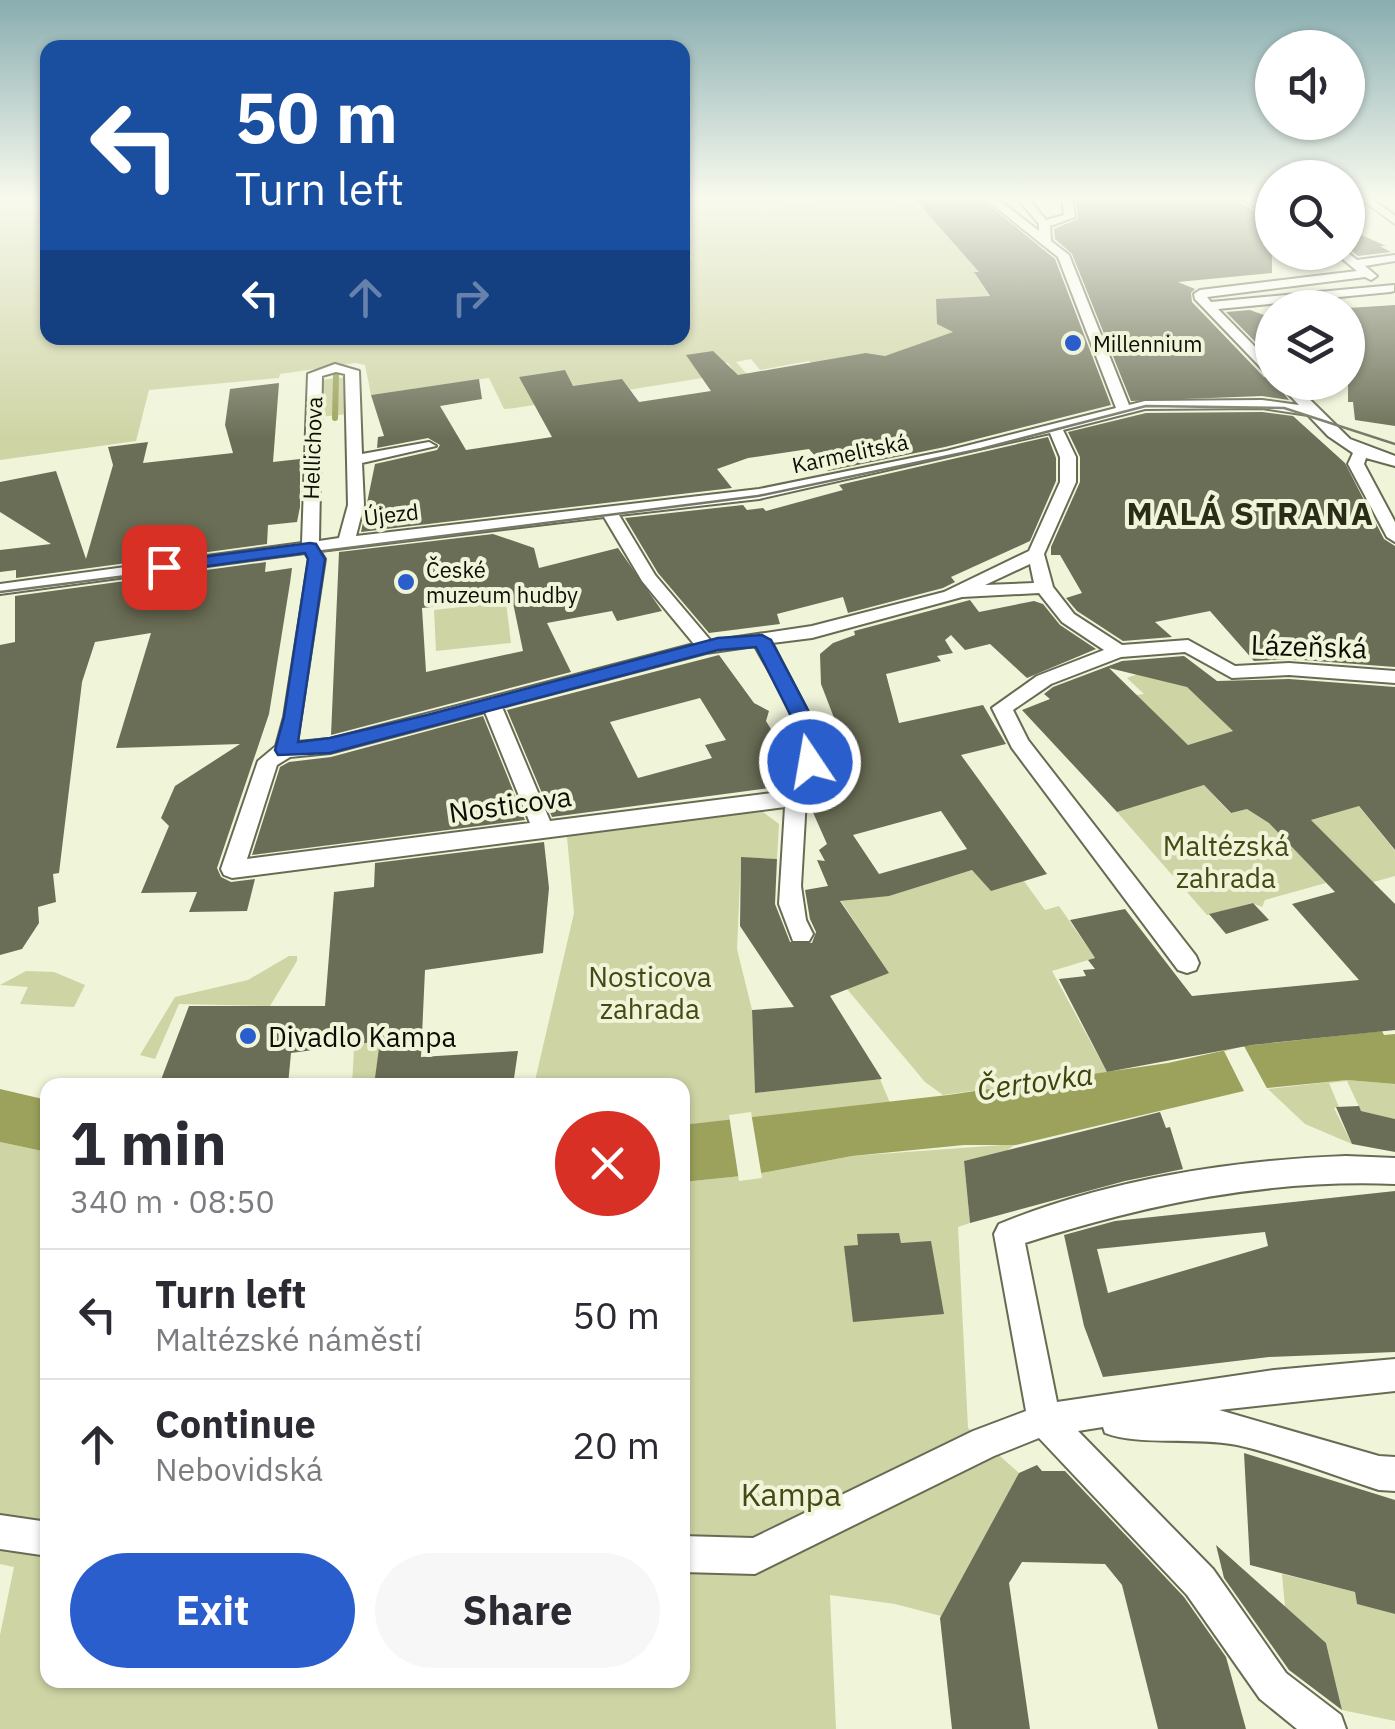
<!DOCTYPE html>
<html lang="en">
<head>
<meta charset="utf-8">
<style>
	body { margin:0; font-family:"IBM Plex Sans",sans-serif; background:#f7f7f7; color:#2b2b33; height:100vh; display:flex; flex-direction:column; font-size:38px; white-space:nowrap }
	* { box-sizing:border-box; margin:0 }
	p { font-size:32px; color:#7c7c81 }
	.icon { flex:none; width:55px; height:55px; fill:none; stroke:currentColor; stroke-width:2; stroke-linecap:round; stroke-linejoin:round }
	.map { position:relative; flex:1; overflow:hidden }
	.drawer { position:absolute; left:40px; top:1078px; width:650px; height:610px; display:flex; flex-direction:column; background:#fff; border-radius:20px; box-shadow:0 2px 8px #0004 }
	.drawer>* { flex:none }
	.guide { position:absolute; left:40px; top:40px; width:650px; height:305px; border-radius:20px; box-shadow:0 2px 8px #0004; background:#1a4fa0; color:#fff; overflow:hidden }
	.controls { position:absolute; left:1255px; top:30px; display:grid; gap:20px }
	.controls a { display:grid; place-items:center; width:110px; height:110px; border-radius:50%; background:#fff; box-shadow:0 2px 8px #0004; font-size:50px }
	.pin { position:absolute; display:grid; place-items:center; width:85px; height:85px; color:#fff; margin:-42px; border-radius:20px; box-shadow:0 5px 15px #0006 }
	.me { position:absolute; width:110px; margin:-55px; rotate:348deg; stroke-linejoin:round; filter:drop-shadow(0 0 8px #0008) }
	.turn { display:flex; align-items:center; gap:35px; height:210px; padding:0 30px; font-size:45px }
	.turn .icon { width:130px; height:130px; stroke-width:2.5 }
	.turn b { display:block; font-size:70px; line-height:85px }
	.lanes { display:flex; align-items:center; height:95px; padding:0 30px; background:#0003; justify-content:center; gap:50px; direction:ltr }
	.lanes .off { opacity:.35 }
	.round { display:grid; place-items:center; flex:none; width:105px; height:105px; border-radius:52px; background:#f7f7f7 }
	.head { display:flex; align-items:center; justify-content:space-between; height:170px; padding:0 30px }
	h1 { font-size:60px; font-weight:700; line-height:75px }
	.button { display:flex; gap:20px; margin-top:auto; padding:20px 30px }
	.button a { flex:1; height:115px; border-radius:60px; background:#2a5ecc; color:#fff; font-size:40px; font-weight:700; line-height:115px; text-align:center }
	.button a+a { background:#f7f7f7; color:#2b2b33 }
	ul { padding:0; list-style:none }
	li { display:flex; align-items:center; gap:30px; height:130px; padding:0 30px; border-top:2px solid #e1e1e2 }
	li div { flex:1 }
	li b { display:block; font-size:38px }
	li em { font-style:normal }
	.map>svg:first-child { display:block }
	.green { fill:#cfd4a5 }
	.water { fill:#9ca25c }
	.pier { fill:#f0f4d9 }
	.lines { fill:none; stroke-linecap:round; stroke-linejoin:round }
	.stream { stroke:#9ca25c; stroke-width:6 }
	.building { fill:#6b6e56; fill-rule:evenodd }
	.street-casing { stroke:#686b53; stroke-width:4 }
	.street { fill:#fff; fill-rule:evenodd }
	.tram { stroke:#767867; stroke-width:2.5 }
	.route { fill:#2a5ecc; stroke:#1b3d85; stroke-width:2.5 }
	.poi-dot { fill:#2a5ecc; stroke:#f0f4d9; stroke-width:4 }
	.labels { text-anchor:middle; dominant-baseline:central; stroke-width:8; stroke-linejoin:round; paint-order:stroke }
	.far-poi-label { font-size:22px; fill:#0c0d05; stroke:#f0f4d9; text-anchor:start }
	.far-street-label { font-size:22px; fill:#0c0d05; stroke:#f0f4d9 }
	.street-label { font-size:28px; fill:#0c0d05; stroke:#f0f4d9 }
	.park-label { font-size:28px; fill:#464913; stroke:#f0f4d9 }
	.poi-label { font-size:28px; fill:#0c0d05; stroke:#f0f4d9; text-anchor:start }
	.water-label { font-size:30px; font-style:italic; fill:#40430b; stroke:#f0f4d9 }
	.far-district-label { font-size:32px; font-weight:bold; letter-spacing:2.5px; fill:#2a2c17; stroke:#f0f4d9 }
	.near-park-label { font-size:32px; fill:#464913; stroke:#f0f4d9 }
</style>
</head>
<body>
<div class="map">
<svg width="1395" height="1729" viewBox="0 0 1395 1729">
	<rect width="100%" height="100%" fill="#f0f4d9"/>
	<!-- green -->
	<g class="green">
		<path d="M0,197H47L48,338H682L683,259L692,258L688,250L683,249V197H784L789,205L811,204L809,197H923L898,202L922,207L979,272L975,274L990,297L942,299L964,335L885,356L868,353L815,366L809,361L760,370L751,359L736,362L747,374L737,376L728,363L687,355L689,359L695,358L709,377L515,408L504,409L489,378L371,395L365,365L356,363L280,374L279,378L149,390L136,441L0,460Z"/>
		<path d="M348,377L349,414L318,417L319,380Z"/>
		<path d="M506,602L511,643L436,651L434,610Z"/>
		<path d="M1143,672L1182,682L1233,731L1188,745L1136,695L1144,694L1127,678Z"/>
		<path d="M1204,785L1230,813L1255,807L1326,883L1265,900L1262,907L1252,903L1207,915L1117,812Z"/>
		<path d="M1353,799L1395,851V876L1370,883L1311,820L1332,814Z"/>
		<path d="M763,812L779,824L777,859L741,858L737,949L752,1010L755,1093L880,1079L890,1103L683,1125L682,1085H534L574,913L567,837L590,826Z"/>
		<path d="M972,870L991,890L1024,881L1045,910L1059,906L1095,958L1052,971L1107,1072L943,1095L925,1082L847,989L888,972L841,901L890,895Z"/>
		<path d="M289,956H297V961L270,1006L179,1004L155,1059L140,1055L175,997L248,980Z"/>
		<path d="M26,971L54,972L85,985L74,1007L20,1004L28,987L0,985Z"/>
		<path d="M386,1010L374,1085H352L356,1014Z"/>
		<path d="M1347,1080L1395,1084V1119L1361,1111L1347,1081L1329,1083L1339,1107L1334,1108L1352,1144L1305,1124L1268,1089Z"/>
		<path d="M0,1142L47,1152L48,1680H682L683,1182L751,1175L852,1156L1016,1144L1006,1151L964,1161L970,1223L958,1227L968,1428L1019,1473L941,1616L895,1604L830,1595L836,1729H0V1635L14,1567L0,1564Z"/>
		<path d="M1282,1574L1355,1592L1357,1604L1395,1614V1721L1342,1710L1326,1643L1285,1607Z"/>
	</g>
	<!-- water -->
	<g class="water">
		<path d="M1382,1031L1384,1035L1395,1034V1084L1347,1080L1248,1090L1016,1145H964L852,1156L751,1175L683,1182L682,1125L948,1095L1168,1063L1244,1046Z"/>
		<path d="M0,1089L47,1100V1152L0,1142Z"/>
	</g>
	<!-- pier -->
	<g class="pier">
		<path d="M1244,1046L1269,1092L1246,1095L1224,1051Z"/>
		<path d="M751,1112L762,1178L739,1181L729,1115Z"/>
	</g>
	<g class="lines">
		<!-- stream -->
		<path class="stream" d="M335,418L336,375"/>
	</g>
	<!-- building -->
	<g class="building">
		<path d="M913,197H979L1055,259L1111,405L945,447L828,471L809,449L748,458L717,469L732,488L361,532L375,464L437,450L440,445L428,438L377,448L378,437L384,436L371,395L479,379L482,399L440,406L466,450L552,437L519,377L565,370L573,386L622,379L639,402L711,391L686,355L713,351L738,375L866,353L885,356L953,332L937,324L936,299L990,296L974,272H979Z"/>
		<path d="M1076,197H1231L1272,221V246L1262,244L1272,251V273L1178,282L1195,289L1191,293L1192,302L1264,377L1272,378L1289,400L1262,396L1131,401L1072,254L1055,239L1054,229L1078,219Z"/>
		<path d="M1348,229L1386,246H1380L1391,252L1358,256L1348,248Z"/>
		<path d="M1395,305V426L1355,420L1353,402H1348V326L1362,325L1348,314V308Z"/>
		<path d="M1250,310L1272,318V359L1226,312Z"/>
		<path d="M279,383L273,462L300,459V507L297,522L268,525L267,544L16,578V570L0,572V550L51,544L0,512V482L56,471L86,559L113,465L108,447L148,442L143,463L233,453L225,425L230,389Z"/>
		<path d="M1262,412L1293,416L1345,463L1384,539L1395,546V667L1289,659L1254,661L1210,611L1155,622L1172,637L1123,641L1077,611L1066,598L1082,593L1060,555H1051V547L1080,482V457L1068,432L1146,413Z"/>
		<path d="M1048,437L1056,458V481L1030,541L951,577L955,582L943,588L848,613L843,597L777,614L780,624L709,633L658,573L625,518L743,505L747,510L763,508L766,511L843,490L839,485Z"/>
		<path d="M493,534L534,548L539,568L618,548L662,611L617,621L612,611L547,623L571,672L331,735L339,552ZM512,598L523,651L426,672L422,608Z"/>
		<path d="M266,562L265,572L292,568L290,583L269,714L217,868L221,877L231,882L255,879L247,911L189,912L197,892L141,893L169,826L161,818L175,786L240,744L116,748L151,633L95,642L82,682L59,873L53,874L56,902L38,907L39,923L22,949L0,955V645L15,642V596Z"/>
		<path d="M970,600L979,612L1034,601L1043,604L1060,625L1096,649L1027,678L990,644L965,650L951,635L945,640L953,653L937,656L941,661L886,674L899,723L983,705L1006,744L961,755L1047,874L991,891L972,870L889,896L840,901L889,973L830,996L882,1079L755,1093L752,1010L794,1007L740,926L741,857L777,859L775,904L790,942L812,943L816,932L810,919L805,890L828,886L817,860L825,861L819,850L827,844L811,808L824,766L853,767L821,684L820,654L833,643L855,635L854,631ZM941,811L967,849L879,874L853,835Z"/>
		<path d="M719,655L754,703L769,711L766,721L777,739V787L552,817L507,710ZM700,698L726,740L705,745L712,758L638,778L610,722Z"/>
		<path d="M1184,656L1217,681L1289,679L1395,687V850L1359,806L1311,820L1395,904V1030L1252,1045L1107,1072L1059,979L1086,976L1083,970L1095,969L1088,960L1095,958L1070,920L1125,909L1192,996L1359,980L1292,904L1335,892L1269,823L1247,809L1231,813L1204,785L1117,812L1022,710L1050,699L1044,694L1053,687L1122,661ZM1109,668L1187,687L1233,731L1188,745Z"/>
		<path d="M483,716L525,820L252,855L280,767L289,762L331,757Z"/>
		<path d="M544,842L549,888L543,953L425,970L421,1057L518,1051L513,1085H374L380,1041L291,1053L288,1085H159L189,1006H325L334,892L374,887L375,863Z"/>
		<path d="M1253,903L1269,920L1226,934L1209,914Z"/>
		<path d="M1359,1106L1361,1111L1395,1119V1152L1352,1144L1336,1107Z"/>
		<path d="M1160,1112L1166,1128L1170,1127L1183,1169L1125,1181L970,1223L964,1161Z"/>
		<path d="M1395,1191V1352L1269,1357L1103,1377L1084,1326L1064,1235L1115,1221ZM1265,1232L1268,1246L1108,1293L1097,1249Z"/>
		<path d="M899,1233L901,1243L931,1241L944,1314L853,1322L844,1246L858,1245L857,1234Z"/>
		<path d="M1244,1453L1395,1500V1614L1357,1604L1355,1592L1250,1565Z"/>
		<path d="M1037,1465L1042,1471H1065L1184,1597L1226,1657L1246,1729H1158L1122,1585L1105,1564L1022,1562L1009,1583L1030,1729H952L940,1618L1019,1473Z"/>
		<path d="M1216,1545L1326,1643L1342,1710L1289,1670L1224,1578Z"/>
	</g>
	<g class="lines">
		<defs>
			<g id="street">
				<path d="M983,197H995L1039,231V224L1016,197H1027L1046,220L1064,215L1062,197H1072L1075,217L1050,226L1051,241L1069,255L1129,405L1145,401L1262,400L1299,405L1277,382H1292L1350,439L1395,456V466L1366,458L1364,464L1395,522V542L1387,537L1348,464L1353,453L1328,436L1308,415L1262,408L1145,409L1063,430L1076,457V482L1044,554L1053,587L1074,614L1122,645L1188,640L1235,666L1289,663L1395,671V683L1289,675L1232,678L1185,652L1121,657L1051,684L1013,710L1028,740L1196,956L1199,963L1196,970L1187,973L1178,970L1012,748L992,708L1037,676L1104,650L1062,622L1039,593L962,597L812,638L772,643L806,708L820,746L818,777L806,799L801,886L806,920L813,934L809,941H793L779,904L785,807L232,878L224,875L221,869L258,761L276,746L284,717L309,559L305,553L0,594V584L302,543L308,374L335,364L359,371L362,454L429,442L436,446L362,463L364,505L356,536L759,489L946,451L1116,408L1058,257ZM336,372L345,374L348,505L339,538L319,541L322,376ZM1050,433L1060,457V482L1029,551L944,592L812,626L711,641L655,575L619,515L759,499ZM604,517L642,581L694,644L330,739L297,742L325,559L320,551ZM1030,564L1034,583L985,585ZM755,646C777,687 820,746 788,791L550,821L502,707L706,653ZM485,712L530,823L247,859L277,765L290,757L330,753Z"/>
				<path d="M1239,197H1251L1272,210V217Z"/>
				<path d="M1358,197H1370L1395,216V224Z"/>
				<path d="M1334,252H1347L1357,260L1395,255V261L1365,266L1377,276L1371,280L1365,277L1207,297L1211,302L1394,285V291L1390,292L1218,309L1272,364V375L1267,374L1195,299L1194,294L1200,290L1357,271Z"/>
				<path d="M1346,1156L1395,1158V1184C1267,1179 1147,1204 1025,1243L1057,1402L1274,1370L1395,1359V1391L1219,1410L1379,1456L1395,1457V1491L1379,1490C1332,1475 1285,1456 1237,1445C1198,1437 1138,1446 1105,1433L1103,1427L1078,1431L1213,1569L1286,1673L1341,1715L1346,1729H1297L1260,1699L1187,1595L1039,1438L994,1456L755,1574L682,1572V1536L753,1538L973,1431L1026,1411L994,1234L999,1224C1107,1180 1230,1160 1346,1156Z"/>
				<path d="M0,1515L48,1522V1556L0,1549Z"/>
			</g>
		</defs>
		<!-- street casing -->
		<use href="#street" class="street-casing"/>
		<!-- street -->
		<use href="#street" class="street"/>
		<!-- tram -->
		<path class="tram" d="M0,592L758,496L981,449L1146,406L1284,408L1395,444"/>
	</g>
	<!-- sky -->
	<linearGradient id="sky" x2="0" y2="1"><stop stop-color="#89adb0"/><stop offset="0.45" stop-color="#f8faee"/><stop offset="1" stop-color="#f8faee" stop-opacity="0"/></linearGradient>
	<rect width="1395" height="439" fill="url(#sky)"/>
	<!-- route -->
	<path class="route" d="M310,543L316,544L325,559L298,742L330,738L427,715L718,638L762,635L771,640L811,716L820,762L810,769L799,762L791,716L756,647L718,650L330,753L278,755L275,750L284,717L308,559L305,553L164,572L155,567L164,562Z"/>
	<!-- markers -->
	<g class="poi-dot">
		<circle cx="1073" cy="343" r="10"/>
		<circle cx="406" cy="582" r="10"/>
		<circle cx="248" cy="1036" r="10"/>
	</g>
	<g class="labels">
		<!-- far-poi labels -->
		<g class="far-poi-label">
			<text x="1093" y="343">Millennium</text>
			<text x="426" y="569">České<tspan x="426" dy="25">muzeum hudby</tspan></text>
		</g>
		<!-- far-street labels -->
		<g class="far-street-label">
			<text transform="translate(312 448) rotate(-88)">Hellichova</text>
			<text transform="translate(850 453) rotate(-12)">Karmelitská</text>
			<text transform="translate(391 514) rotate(-7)">Újezd</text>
		</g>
		<!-- street labels -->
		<g class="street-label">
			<text transform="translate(1309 646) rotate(2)">Lázeňská</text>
			<text transform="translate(510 804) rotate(-8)">Nosticova</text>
		</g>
		<!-- park labels -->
		<g class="park-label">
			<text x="1226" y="845">Maltézská<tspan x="1226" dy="32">zahrada</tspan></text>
			<text x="650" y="976">Nosticova<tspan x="650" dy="32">zahrada</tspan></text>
		</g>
		<!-- poi labels -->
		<g class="poi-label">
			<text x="268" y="1036">Divadlo Kampa</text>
		</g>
		<!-- water labels -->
		<g class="water-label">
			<text transform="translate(1035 1081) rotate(-8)">Čertovka</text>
		</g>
		<!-- far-district labels -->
		<g class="far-district-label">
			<text x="1251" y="513">MALÁ STRANA</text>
		</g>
		<!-- near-park labels -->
		<g class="near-park-label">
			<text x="791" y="1494">Kampa</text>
		</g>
	</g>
</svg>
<div class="controls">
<a><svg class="icon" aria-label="sound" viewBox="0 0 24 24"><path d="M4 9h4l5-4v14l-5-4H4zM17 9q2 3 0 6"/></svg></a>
<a><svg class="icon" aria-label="search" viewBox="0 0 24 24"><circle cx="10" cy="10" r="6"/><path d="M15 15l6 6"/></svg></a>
<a><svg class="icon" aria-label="layers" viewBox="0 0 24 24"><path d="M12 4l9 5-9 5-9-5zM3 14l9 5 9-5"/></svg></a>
</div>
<div class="pin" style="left:164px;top:567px;background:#d93025"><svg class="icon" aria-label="arrive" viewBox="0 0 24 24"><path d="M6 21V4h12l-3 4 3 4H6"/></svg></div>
<svg class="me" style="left:810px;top:762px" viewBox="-20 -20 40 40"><circle r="17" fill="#2a5ecc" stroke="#fff" stroke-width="3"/><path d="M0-11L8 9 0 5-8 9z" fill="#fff"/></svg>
<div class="guide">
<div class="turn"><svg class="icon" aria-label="left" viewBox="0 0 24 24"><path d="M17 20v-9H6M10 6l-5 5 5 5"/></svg><div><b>50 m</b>Turn left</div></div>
<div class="lanes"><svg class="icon" aria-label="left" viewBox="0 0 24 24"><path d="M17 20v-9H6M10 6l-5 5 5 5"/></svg><svg class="icon off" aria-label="ahead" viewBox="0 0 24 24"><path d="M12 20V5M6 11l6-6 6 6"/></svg><svg class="icon off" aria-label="right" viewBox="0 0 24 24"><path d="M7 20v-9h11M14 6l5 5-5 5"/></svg></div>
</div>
<section class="drawer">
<div class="head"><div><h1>1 min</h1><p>340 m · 08:50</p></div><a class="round" style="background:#d93025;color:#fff"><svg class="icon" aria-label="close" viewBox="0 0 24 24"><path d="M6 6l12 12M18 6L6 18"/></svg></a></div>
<ul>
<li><svg class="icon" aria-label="left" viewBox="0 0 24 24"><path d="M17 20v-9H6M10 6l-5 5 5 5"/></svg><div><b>Turn left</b><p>Maltézské náměstí</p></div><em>50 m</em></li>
<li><svg class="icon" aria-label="ahead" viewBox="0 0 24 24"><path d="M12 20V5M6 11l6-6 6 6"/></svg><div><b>Continue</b><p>Nebovidská</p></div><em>20 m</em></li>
</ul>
<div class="button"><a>Exit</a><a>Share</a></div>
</section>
</div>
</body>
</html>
